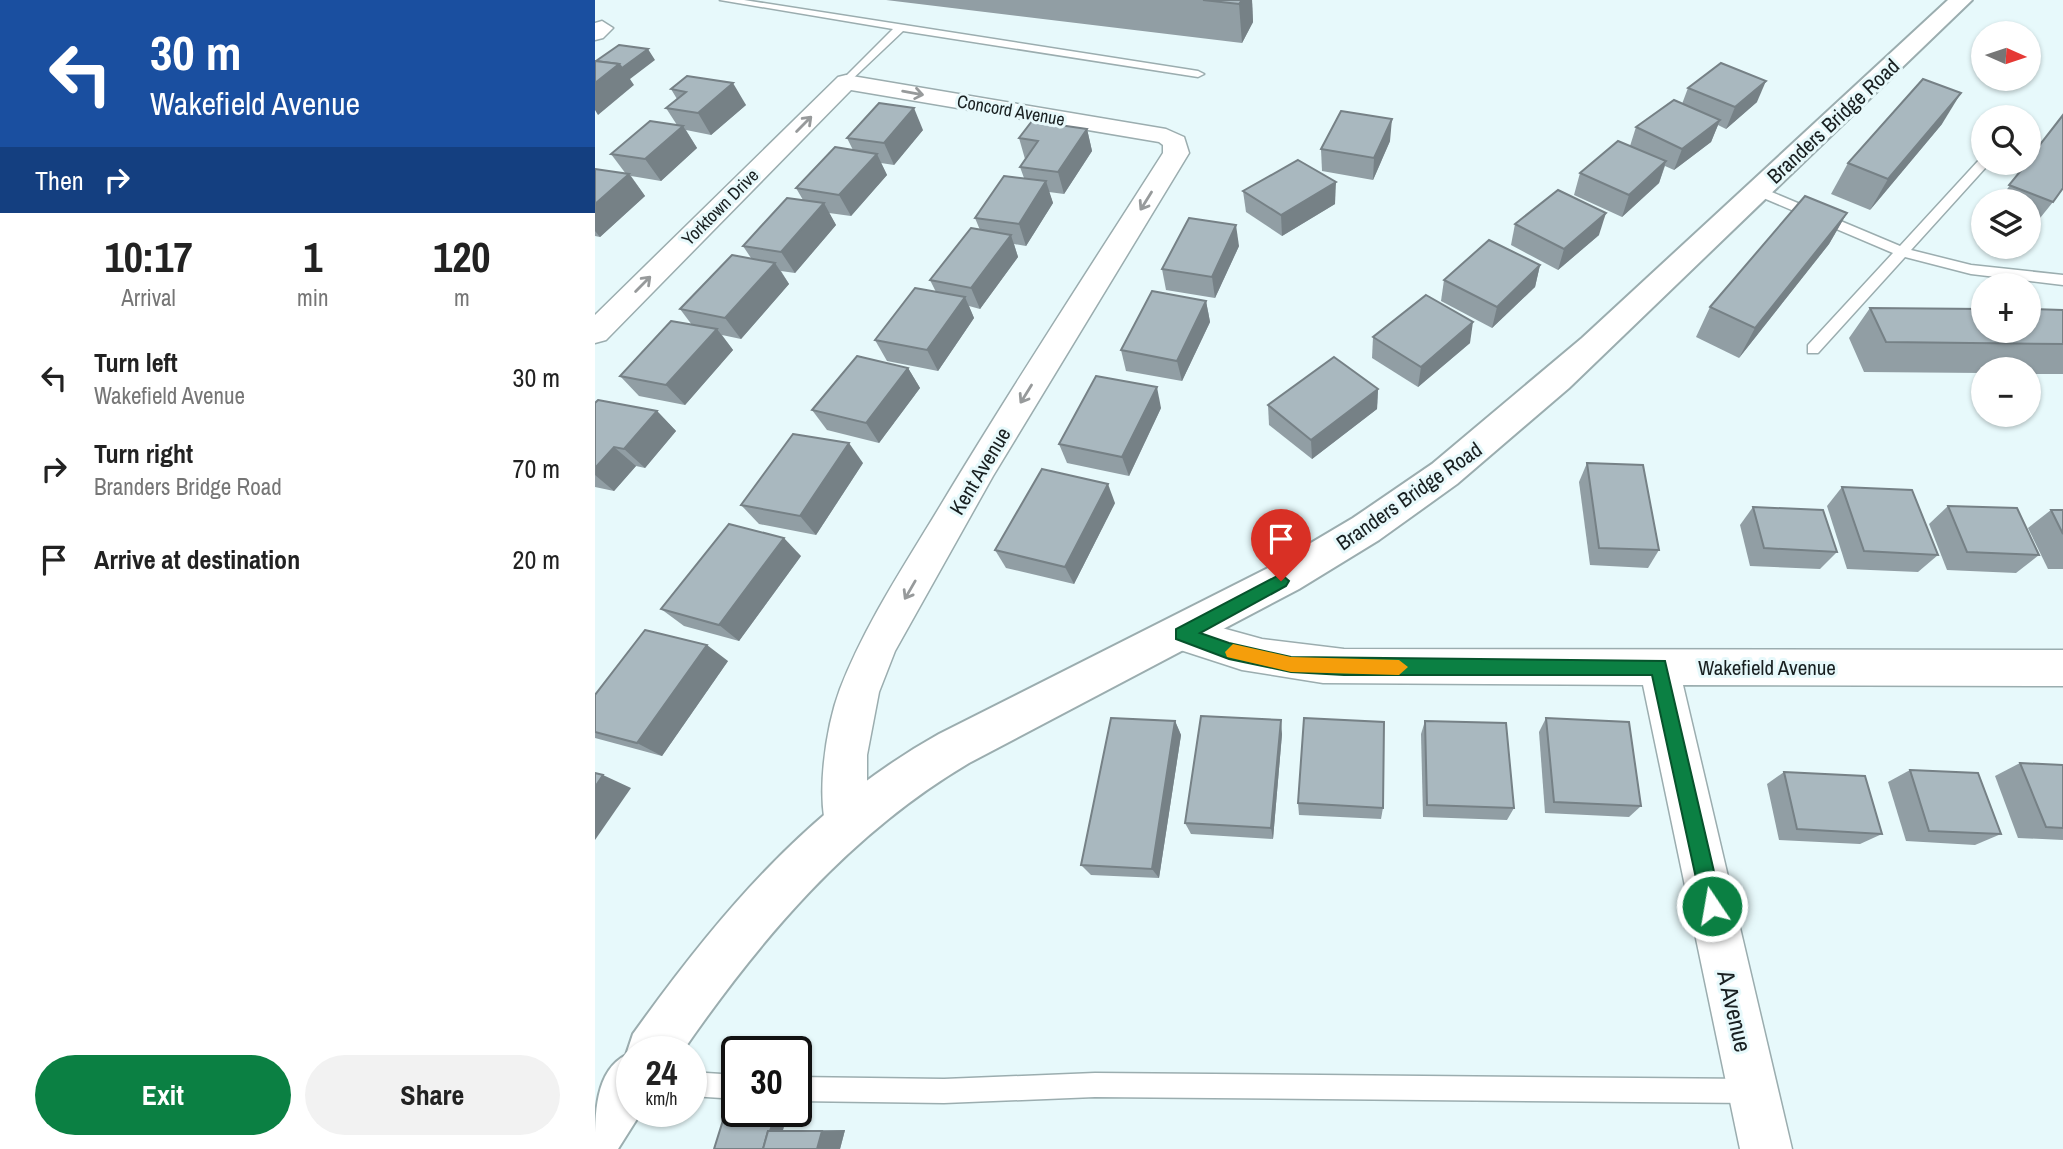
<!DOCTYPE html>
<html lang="en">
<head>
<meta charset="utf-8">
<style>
	body { margin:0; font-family:"Archivo Narrow",sans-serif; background:#f2f2f2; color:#222; height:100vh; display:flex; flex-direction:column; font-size:26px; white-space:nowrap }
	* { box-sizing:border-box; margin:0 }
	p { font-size:23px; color:#767676 }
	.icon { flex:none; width:38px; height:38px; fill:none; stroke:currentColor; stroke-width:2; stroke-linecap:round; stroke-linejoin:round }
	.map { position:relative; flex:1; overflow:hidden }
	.details { display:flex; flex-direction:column; background:#fff; width:595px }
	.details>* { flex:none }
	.hud { background:#1a4fa0; color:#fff; overflow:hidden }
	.needle { width:46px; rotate:93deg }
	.tools { position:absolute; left:1376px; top:21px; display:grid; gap:14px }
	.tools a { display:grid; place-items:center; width:70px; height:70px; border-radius:50%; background:#fff; box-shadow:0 2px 5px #0004; font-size:35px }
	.speed { position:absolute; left:21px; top:1036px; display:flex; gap:14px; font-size:35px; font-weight:700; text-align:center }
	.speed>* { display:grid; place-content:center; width:91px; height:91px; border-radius:50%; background:#fff; box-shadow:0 2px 5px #0004; line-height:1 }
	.speed small { font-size:18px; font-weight:400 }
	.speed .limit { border:4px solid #111; border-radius:10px; background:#fff; color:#111 }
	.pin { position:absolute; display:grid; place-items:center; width:60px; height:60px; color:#fff; margin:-72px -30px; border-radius:50% 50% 50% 0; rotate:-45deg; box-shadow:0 0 7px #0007 }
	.pin .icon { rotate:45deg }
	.me { position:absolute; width:77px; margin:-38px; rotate:348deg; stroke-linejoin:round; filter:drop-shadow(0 0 5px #0008) }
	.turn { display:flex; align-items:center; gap:24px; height:147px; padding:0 35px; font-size:32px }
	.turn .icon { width:91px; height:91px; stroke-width:2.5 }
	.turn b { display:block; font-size:49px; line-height:60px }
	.then { display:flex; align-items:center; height:66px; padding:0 35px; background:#0003; gap:14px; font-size:26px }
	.eta { display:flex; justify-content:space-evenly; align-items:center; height:119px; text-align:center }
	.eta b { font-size:42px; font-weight:700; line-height:49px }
	.action { display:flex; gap:14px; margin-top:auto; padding:14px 35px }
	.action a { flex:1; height:80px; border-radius:42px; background:#0b8043; color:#fff; font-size:28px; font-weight:700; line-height:80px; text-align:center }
	.action a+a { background:#f2f2f2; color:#222 }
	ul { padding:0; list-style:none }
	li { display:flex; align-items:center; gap:21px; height:91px; padding:0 35px }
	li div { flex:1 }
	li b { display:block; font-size:26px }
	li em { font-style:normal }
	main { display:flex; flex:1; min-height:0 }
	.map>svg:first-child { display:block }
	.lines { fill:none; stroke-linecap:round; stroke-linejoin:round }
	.service-casing { stroke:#9badaf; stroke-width:3 }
	.minor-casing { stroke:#9badaf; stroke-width:3 }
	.tertiary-casing { stroke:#9badaf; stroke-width:4 }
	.service { fill:#fff; fill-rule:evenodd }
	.minor { fill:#fff; fill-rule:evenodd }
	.tertiary { fill:#fff; fill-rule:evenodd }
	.wall { fill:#919ea4 }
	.shaded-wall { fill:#768186 }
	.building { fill:#a9b8bf; stroke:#768186; stroke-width:2 }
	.oneway { stroke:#979a9b }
	.route { fill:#0b8043; stroke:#07532c; stroke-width:2 }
	.slow { fill:#f59e0b }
	.labels { text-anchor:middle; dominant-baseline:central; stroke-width:6; stroke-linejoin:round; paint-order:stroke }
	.far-street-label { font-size:18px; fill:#181f20; stroke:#e7f9fb }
	.street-label { font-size:21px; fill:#181f20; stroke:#e7f9fb }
	.near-street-label { font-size:24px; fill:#181f20; stroke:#e7f9fb }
</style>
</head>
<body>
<main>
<section class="details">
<div class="hud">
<div class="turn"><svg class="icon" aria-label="left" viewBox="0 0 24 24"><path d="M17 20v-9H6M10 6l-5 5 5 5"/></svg><div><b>30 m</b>Wakefield Avenue</div></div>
<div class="then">Then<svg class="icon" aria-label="right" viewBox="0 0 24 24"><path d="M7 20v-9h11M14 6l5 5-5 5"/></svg></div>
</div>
<div class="eta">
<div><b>10:17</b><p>Arrival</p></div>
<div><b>1</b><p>min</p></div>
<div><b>120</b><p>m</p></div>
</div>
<ul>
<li><svg class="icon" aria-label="left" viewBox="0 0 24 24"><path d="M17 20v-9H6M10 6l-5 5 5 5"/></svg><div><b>Turn left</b><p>Wakefield Avenue</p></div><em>30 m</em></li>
<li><svg class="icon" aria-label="right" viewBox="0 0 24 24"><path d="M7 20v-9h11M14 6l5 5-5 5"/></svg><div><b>Turn right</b><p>Branders Bridge Road</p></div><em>70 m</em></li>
<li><svg class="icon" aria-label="arrive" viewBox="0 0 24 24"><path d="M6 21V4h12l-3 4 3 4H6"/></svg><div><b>Arrive at destination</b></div><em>20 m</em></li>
</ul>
<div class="action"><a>Exit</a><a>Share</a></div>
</section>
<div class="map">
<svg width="1468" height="1149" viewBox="0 0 1468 1149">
	<rect width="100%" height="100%" fill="#e7f9fb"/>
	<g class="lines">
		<defs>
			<g id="service">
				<path d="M125,0H149L603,71L609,74L603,77L308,31L251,85L245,82L298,29Z"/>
				<path d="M1388,159V163H1394L1392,166L1316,250L1376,265L1468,275V285L1376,274L1310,257L1223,353H1213V345L1298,253L1159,194V188H1167L1305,246L1384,160Z"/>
				<path d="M96,1072L142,1075V1099L96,1096Z"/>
				<path d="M500,1073L1157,1079L1166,1082L1169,1091L1166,1100L1157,1103L500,1097L349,1103L201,1101V1077L349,1079Z"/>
			</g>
			<g id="minor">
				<path d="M7,21L18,28L8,38L0,40V23Z"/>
				<path d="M251,75L571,129L589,137L594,153L398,476L300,651L284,692L272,755V824L265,839L250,846L235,839C219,802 231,726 245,689C271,622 311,563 347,503C418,385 494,269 568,153V145L564,142L256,90L11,340L0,343V315L243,77Z"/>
				<path d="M587,617L667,639L749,649L1468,650V686L1088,685L1197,1149H1145L1048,685L728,683L647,670L573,646L568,634L573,622Z"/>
			</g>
			<path id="tertiary" d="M1353,0H1377L974,388L862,484L784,540L704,589L374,763C254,834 166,938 87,1052H37V1111H47L23,1149H0C0,1114 0,1071 31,1055L38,1034C123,915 215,806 344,734L677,566L758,518L837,464L987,338Z"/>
		</defs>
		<!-- service casing -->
		<use href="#service" class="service-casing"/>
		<!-- minor casing -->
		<use href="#minor" class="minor-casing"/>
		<!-- tertiary casing -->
		<use href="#tertiary" class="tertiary-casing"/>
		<!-- service -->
		<use href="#service" class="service"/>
		<!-- minor -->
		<use href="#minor" class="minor"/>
		<!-- tertiary -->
		<use href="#tertiary" class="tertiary"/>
	</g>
	<!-- wall -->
	<g class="wall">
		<path d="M291,0H657L658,22L647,43Z"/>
		<path d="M92,76L151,105L116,135L91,130L102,148L66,181L36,176L50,196L5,237L0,236V169L31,174L16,154L82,125L71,108L82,99L76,89Z"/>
		<path d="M1093,88L1162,102L1131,129L1123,125L1116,142L1079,170L1070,166L1064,183L1027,217L979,195L985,173L1035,146L1041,127L1087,104Z"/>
		<path d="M1347,124L1275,210L1236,194L1253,163Z"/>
		<path d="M492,129L497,151L469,194L454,192L458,203L431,246L419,244L423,257L385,309L374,306L379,318L343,371L292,361L280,340L341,292L335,280L385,230L380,218L429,178L425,167L430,159L424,138Z"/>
		<path d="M328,130L299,165L286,163L292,175L256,216L234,213L241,225L200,273L186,271L194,284L146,339L127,335L138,350L90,405L44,396L25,376L97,325L85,309L156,258L148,246L208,200L201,188L258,150L252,138Z"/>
		<path d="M795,141L778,180L727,171L726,149Z"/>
		<path d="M1432,163L1458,202L1433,233V201H1403Z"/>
		<path d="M648,191L740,204L687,236L651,212Z"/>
		<path d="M1252,213L1234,244L1144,358L1101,337L1115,307Z"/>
		<path d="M920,224L1004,235L963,270L916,245Z"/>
		<path d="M644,246L620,298L571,290L567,269Z"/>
		<path d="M945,265L940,287L897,328L846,301L849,280Z"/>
		<path d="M611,301L615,322L587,381L531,371L526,350Z"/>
		<path d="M1275,308L1468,310V374H1433V369H1388V373L1269,372L1254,338Z"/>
		<path d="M778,337L875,343L823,387L777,358Z"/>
		<path d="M313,368L325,388L284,443L232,430L217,410Z"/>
		<path d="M783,389L782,409L717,459L674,425L673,405Z"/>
		<path d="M0,403L62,411L81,431L50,468L41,466L19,491L0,487Z"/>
		<path d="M566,408L534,476L472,463L464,444Z"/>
		<path d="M268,463L221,535L164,524L146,505Z"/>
		<path d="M992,463L1064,550L1053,568L995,565L984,482Z"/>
		<path d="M1247,487L1343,555L1323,572L1252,569L1232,506Z"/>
		<path d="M520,503L479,584L411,568L400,550Z"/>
		<path d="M1353,506L1444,555L1421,573L1352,570L1334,524Z"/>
		<path d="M1158,507L1242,552L1225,569L1155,566L1145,525Z"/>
		<path d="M1456,510H1468V569H1453L1433,528Z"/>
		<path d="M206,556L144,641L89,626L66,609Z"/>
		<path d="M133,661L67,756L0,738V695Z"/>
		<path d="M951,718L1046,806L1034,817L950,813L944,732Z"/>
		<path d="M580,721L586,735L564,878L496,875L486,865Z"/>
		<path d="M830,721L919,808L912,820L828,817L826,734Z"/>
		<path d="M687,734L678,839L596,834L590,823Z"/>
		<path d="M1425,763L1468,765V840L1423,838L1400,776Z"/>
		<path d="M1315,770L1406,834L1380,845L1311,841L1293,782Z"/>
		<path d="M1189,772L1287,834L1265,844L1184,840L1172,784Z"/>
		<path d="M703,803L788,808L786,819L704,815Z"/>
		<path d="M129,1117L191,1118L188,1130H250L245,1149Z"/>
	</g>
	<!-- shaded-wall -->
	<g class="shaded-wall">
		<path d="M647,0H657L658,22L647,43L644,4Z"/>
		<path d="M53,49L60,60L35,79L39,85L3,115L0,110V83L24,64Z"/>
		<path d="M1171,81L1162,102L1131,129L1140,107Z"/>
		<path d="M138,83L151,105L116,135L103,113Z"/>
		<path d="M1366,93L1347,124L1275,210L1293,179Z"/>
		<path d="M319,108L328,130L299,165L289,143Z"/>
		<path d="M797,119L795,141L778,180L779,158Z"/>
		<path d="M1125,120L1116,142L1079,170L1087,149Z"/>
		<path d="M88,126L102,148L66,181L50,159Z"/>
		<path d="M492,129L497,151L469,194L463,172Z"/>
		<path d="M282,154L292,175L256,216L244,195Z"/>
		<path d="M1071,161L1064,183L1027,217L1034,195Z"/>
		<path d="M34,174L50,196L5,237L0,231V204Z"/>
		<path d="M451,181L458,203L431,246L424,224Z"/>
		<path d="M741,182L740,204L687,236L686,215Z"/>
		<path d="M229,203L241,225L200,273L186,252Z"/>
		<path d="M1011,213L1004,235L963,270L969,249Z"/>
		<path d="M1252,213L1234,244L1144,358L1160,328Z"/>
		<path d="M641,225L644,246L620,298L617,277Z"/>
		<path d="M416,235L423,257L385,309L376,288Z"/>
		<path d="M180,263L194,284L146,339L130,318Z"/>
		<path d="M945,265L940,287L897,328L902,307Z"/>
		<path d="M370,297L379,318L343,371L332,350Z"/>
		<path d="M611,301L615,322L587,381L582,361Z"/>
		<path d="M878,322L875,343L823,387L826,367Z"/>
		<path d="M122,329L138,350L90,405L71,385Z"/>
		<path d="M313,368L325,388L284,443L271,423Z"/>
		<path d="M562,387L566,408L534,476L527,457Z"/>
		<path d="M783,389L782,409L717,459L716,440Z"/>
		<path d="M62,411L81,431L50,468L29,449Z"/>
		<path d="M254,443L268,463L221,535L205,516Z"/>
		<path d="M19,447L41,466L19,491L0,475V468Z"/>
		<path d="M513,484L520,503L479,584L470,567Z"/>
		<path d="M189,538L206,556L144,641L124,625Z"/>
		<path d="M112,645L133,661L67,756L42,743Z"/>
		<path d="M686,720L687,734L678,839L676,828Z"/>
		<path d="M580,721L586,735L564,878L557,869Z"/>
		<path d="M8,775L36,788L0,840V787Z"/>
		<path d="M191,1118L188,1130L175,1131L179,1119Z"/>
		<path d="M250,1130L245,1149H222L227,1131Z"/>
	</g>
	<!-- building -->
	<g class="building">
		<path d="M608,0H647L644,4Z"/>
		<path d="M24,45L53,49L27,68L24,64L1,61Z"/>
		<path d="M0,61L24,64L0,83Z"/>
		<path d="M1126,63L1171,81L1140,107L1093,88Z"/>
		<path d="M92,76L138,83L103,113L71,108L91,92L76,89Z"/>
		<path d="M1328,79L1366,93L1293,179L1253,163Z"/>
		<path d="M1079,100L1125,120L1087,149L1041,127Z"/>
		<path d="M284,103L319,108L289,143L252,138Z"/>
		<path d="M746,111L797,119L779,158L726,149Z"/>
		<path d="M1468,115V188L1458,202L1414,185L1432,163H1433V160Z"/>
		<path d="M55,121L88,126L50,159L16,154Z"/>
		<path d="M437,121L492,129L463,172L425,167L443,141L424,138Z"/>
		<path d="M1023,141L1071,161L1034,195L985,173Z"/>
		<path d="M240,147L282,154L244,195L201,188Z"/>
		<path d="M703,160L741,182L686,215L648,191Z"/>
		<path d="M0,169L34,174L0,204Z"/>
		<path d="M409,176L451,181L424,224L380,218Z"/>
		<path d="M963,190L1011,213L969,249L920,224Z"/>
		<path d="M1210,196L1252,213L1160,328L1115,307Z"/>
		<path d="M192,198L229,203L186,252L148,246Z"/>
		<path d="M594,218L641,225L617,277L567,269Z"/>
		<path d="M376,228L416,235L376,288L335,280Z"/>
		<path d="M894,240L945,265L902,307L849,280Z"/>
		<path d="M137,255L180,263L130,318L85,309Z"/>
		<path d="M320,288L370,297L332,350L280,340Z"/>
		<path d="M557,291L611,301L582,361L526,350Z"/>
		<path d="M831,295L878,322L826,367L778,337Z"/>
		<path d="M1275,308L1388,309V331H1433V309L1468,310V344L1291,342Z"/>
		<path d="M76,321L122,329L71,385L25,376Z"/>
		<path d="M262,356L313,368L271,423L217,410Z"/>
		<path d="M739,357L783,389L716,440L673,405Z"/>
		<path d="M501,376L562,387L527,457L464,444Z"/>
		<path d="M3,400L62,411L29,449L19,447L0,468V403Z"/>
		<path d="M198,434L254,443L205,516L146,505Z"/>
		<path d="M992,463L1048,465L1064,550L1004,548Z"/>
		<path d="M447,469L513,484L470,567L400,550Z"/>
		<path d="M1247,487L1317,490L1343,555L1269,551Z"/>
		<path d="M1353,506L1422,508L1444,555L1372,552Z"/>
		<path d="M1158,507L1228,510L1242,552L1169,548Z"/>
		<path d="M1456,510H1468V534Z"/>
		<path d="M134,524L189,538L124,625L66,609Z"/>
		<path d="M50,630L112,645L42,743L0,732V695Z"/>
		<path d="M606,716L686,720L676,828L590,823Z"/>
		<path d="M516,718L580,721L557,869L486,865Z"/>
		<path d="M709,718L789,722L788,808L703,803Z"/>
		<path d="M951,718L1034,722L1046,806L959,802Z"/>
		<path d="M830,721L911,723L919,808L832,805Z"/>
		<path d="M1425,763L1468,765V828L1451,827Z"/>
		<path d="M1315,770L1383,773L1406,834L1334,831Z"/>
		<path d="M1189,772L1270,776L1287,834L1202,829Z"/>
		<path d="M0,773L8,775L0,787Z"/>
		<path d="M129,1117L179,1119L175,1131H173L168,1149H119Z"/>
		<path d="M173,1131H227L222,1149H168Z"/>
	</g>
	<!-- one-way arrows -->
	<defs><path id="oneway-shaft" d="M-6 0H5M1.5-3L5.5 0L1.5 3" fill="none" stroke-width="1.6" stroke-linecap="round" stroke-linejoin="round" transform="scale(1.75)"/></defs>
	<g class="oneway">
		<use href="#oneway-shaft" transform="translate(318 93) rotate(10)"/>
		<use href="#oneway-shaft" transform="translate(209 124) rotate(-45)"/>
		<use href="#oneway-shaft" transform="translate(551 201) rotate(122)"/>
		<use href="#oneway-shaft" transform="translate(48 284) rotate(-45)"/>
		<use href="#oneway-shaft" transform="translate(431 394) rotate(122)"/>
		<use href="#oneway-shaft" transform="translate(315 590) rotate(120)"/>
	</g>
	<!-- route -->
	<path class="route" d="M686,574L694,581L691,586L605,633L634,643L696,657L1070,661L1127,906L1124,913L1117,916L1110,913L1107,906L1057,675H749L696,672L634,659L581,639V629Z"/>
	<!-- slow -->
	<path class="slow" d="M638,644L696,657L804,660L813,667L804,675L696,672L632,657L630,652Z"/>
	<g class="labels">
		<!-- far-street labels -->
		<g class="far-street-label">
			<text transform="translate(416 110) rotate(10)">Concord Avenue</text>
			<text transform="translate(125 207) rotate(-45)">Yorktown Drive</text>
		</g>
		<!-- street labels -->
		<g class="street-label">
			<text transform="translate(1238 121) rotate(-43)">Branders Bridge Road</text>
			<text transform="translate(385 471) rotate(-59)">Kent Avenue</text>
			<text transform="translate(814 496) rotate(-35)">Branders Bridge Road</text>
			<text x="1172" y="667">Wakefield Avenue</text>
		</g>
		<!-- near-street labels -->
		<g class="near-street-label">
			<text transform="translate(1140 1011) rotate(77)">A Avenue</text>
		</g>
	</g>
</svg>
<div class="tools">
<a><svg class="needle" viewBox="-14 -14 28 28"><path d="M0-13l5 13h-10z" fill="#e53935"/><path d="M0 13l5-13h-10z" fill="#767676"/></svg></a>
<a><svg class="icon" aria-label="search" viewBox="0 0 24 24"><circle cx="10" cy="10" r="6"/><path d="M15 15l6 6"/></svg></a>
<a><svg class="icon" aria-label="layers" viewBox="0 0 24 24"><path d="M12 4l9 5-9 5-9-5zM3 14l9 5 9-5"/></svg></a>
<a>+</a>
<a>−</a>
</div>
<div class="speed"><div>24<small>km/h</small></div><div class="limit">30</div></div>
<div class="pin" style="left:686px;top:581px;background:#d93025"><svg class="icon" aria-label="arrive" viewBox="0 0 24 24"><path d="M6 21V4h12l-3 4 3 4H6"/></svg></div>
<svg class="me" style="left:1117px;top:906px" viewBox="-20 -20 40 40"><circle r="17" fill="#0b8043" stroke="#fff" stroke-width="3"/><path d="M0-11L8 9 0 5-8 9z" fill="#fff"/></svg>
</div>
</main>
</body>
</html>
